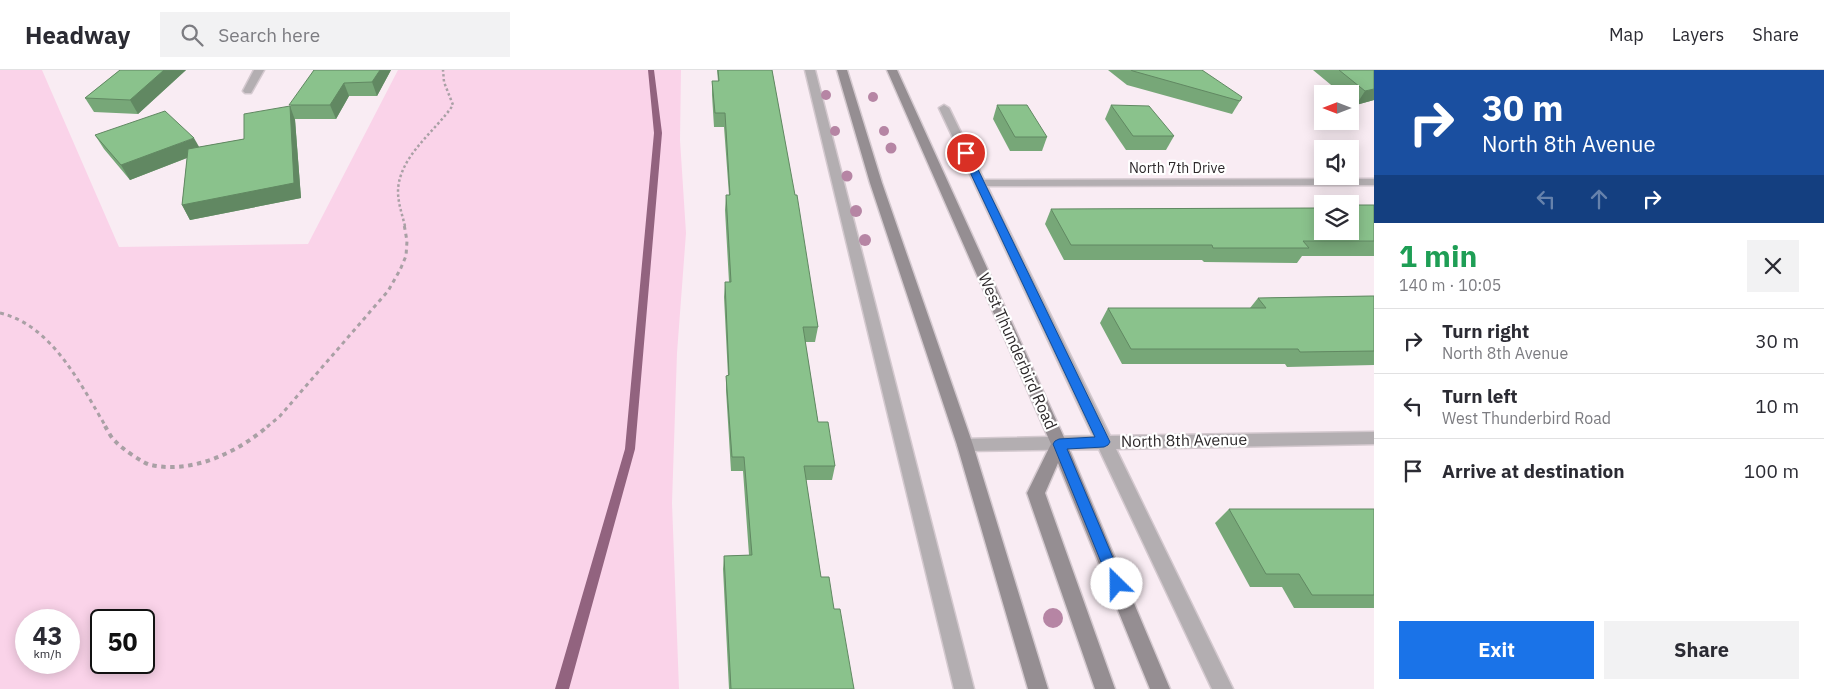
<!DOCTYPE html>
<html lang="en">
<head>
<meta charset="utf-8">
<style>
	body { margin:0; font-family:"IBM Plex Sans",sans-serif; background:#f2f2f3; color:#2b2b33; height:100vh; display:flex; flex-direction:column; font-size:19px; white-space:nowrap }
	* { box-sizing:border-box; margin:0 }
	p { font-size:16px; color:#7c7c81 }
	.icon { flex:none; width:28px; height:28px; fill:none; stroke:currentColor; stroke-width:2; stroke-linecap:round; stroke-linejoin:round }
	.map { position:relative; flex:1; overflow:hidden }
	.panel { display:flex; flex-direction:column; background:#fff; width:450px }
	.panel>* { flex:none }
	.hud { background:#1a4fa0; color:#fff; overflow:hidden }
	.needle { width:32px; rotate:270deg }
	.buttons { position:absolute; left:1314px; top:15px; display:grid; gap:10px }
	.buttons a { display:grid; place-items:center; width:45px; height:45px; border-radius:0px; background:#fff; box-shadow:0 2px 12px #0003; font-size:25px }
	.speed { position:absolute; left:15px; top:539px; display:flex; gap:10px; font-size:25px; font-weight:700; text-align:center }
	.speed>* { display:grid; place-content:center; width:65px; height:65px; border-radius:50%; background:#fff; box-shadow:0 2px 12px #0003; line-height:1 }
	.speed small { font-size:12px; font-weight:400 }
	.speed .limit { border:2px solid #111; border-radius:8px; background:#fff; color:#111 }
	.pin { position:absolute; display:grid; place-items:center; width:42px; height:42px; color:#fff; margin:-21px; border:2px solid #fff; border-radius:50%; box-shadow:0 1px 5px #0007 }
	.me { position:absolute; width:55px; margin:-28px; rotate:337deg; stroke-linejoin:round; filter:drop-shadow(0 0 4px #0008) }
	.turn { display:flex; align-items:center; gap:18px; height:105px; padding:0 25px; font-size:22px }
	.turn .icon { width:65px; height:65px; stroke-width:2.5 }
	.turn b { display:block; font-size:35px; line-height:42px }
	.lanes { display:flex; align-items:center; height:48px; padding:0 25px; background:#0003; justify-content:center; gap:25px; direction:ltr }
	.lanes .off { opacity:.35 }
	.round { display:grid; place-items:center; flex:none; width:52px; height:52px; border-radius:0px; background:#f2f2f3 }
	.headline { display:flex; align-items:center; justify-content:space-between; height:85px; padding:0 25px }
	h1 { font-size:30px; font-weight:800; line-height:38px; color:#1e9e55 }
	.action { display:flex; gap:10px; margin-top:auto; padding:10px 25px }
	.action a { flex:1; height:58px; border-radius:0px; background:#1a73e8; color:#fff; font-size:20px; font-weight:800; line-height:58px; text-align:center }
	.action a+a { background:#f2f2f3; color:#2b2b33 }
	ul { padding:0; list-style:none }
	li { display:flex; align-items:center; gap:15px; height:65px; padding:0 25px; border-top:1px solid #e1e1e2 }
	li div { flex:1 }
	li b { display:block; font-size:19px }
	li em { font-style:normal }
	header { display:flex; align-items:center; gap:30px; box-sizing:border-box; height:70px; padding:0 25px; background:#fff; border-bottom:1px solid #e1e1e2 }
	header strong { font-size:24px }
	nav { display:flex; gap:28px; margin-inline-start:auto; font-size:18px }
	.search { width:350px; height:45px; background:#f2f2f3; display:flex; align-items:center; gap:12px; box-sizing:border-box; padding:0 18px; border-radius:0px; color:#7c7c81; font-size:19px }
	main { display:flex; flex:1; min-height:0 }
	.map>svg:first-child { display:block }
	.green { fill:#fad3e9; fill-rule:evenodd }
	.lines { fill:none; stroke-linecap:round; stroke-linejoin:round }
	.stream { fill:#92637f; fill-rule:evenodd }
	.street-casing { stroke:#d4c9cf; stroke-width:3 }
	.secondary-casing { stroke:#d4c9cf; stroke-width:3 }
	.path-far2 { stroke:#a9a0a5; stroke-width:2.5; stroke-dasharray:2.5 2.5; stroke-linecap:butt }
	.path-far1 { stroke:#a9a0a5; stroke-width:3; stroke-dasharray:4 4; stroke-linecap:butt }
	.path { stroke:#a9a0a5; stroke-width:4; stroke-dasharray:4.5 4.5; stroke-linecap:butt }
	.street { fill:#b3aeb1; fill-rule:evenodd }
	.secondary { fill:#958e92; fill-rule:evenodd }
	.tree { fill:#b685a4 }
	.wall { fill:#77a778 }
	.shaded-wall { fill:#618862 }
	.building { fill:#8ac28c; stroke:#618862 }
	.route { fill:#1a73e8; stroke:#114b97 }
	.labels { text-anchor:middle; dominant-baseline:central; stroke-width:4.5; stroke-linejoin:round; paint-order:stroke }
	.far-street-label { font-size:14px; fill:#2d292b; stroke:#fff }
	.street-label { font-size:16px; fill:#2d292b; stroke:#fff }
</style>
</head>
<body>
<header>
<strong>Headway</strong>
<div class="search"><svg class="icon" aria-label="search" viewBox="0 0 24 24"><circle cx="10" cy="10" r="6"/><path d="M15 15l6 6"/></svg>Search here</div>
<nav><a>Map</a><a>Layers</a><a>Share</a></nav>
</header>
<main>
<div class="map">
<svg width="1374" height="619" viewBox="0 0 1374 619">
	<rect width="100%" height="100%" fill="#f9ecf3"/>
	<!-- green -->
	<path class="green" d="M0,0H42L119,177L308,174L398,0H681L680,70L686,163L677,283L672,433L679,619H0ZM26,550H69V592H26ZM101,550H144V592H101Z"/>
	<g class="lines">
		<!-- stream -->
		<path class="stream" d="M648,0H654L662,63L635,379L569,619H555L625,379L654,63Z"/>
		<defs>
			<g id="street">
				<path d="M254,0H264L251,23H245L243,21Z"/>
				<path d="M805,0H815L974,619H954Z"/>
				<path d="M944,35L949,38L984,110L1374,109V115L987,116L1110,366L1374,362V374L1116,379L1233,619H1212L1099,379L965,381L959,380L957,375L959,370L965,369L1093,366L939,38Z"/>
			</g>
			<g id="secondary">
				<path d="M837,0H847L882,113L973,375L1048,619H1028L957,375L870,113Z"/>
				<path d="M887,0H897L1067,374L1170,619H1150L1058,393L1045,423L1115,619H1095L1027,423L1051,374Z"/>
			</g>
		</defs>
		<!-- street casing -->
		<use href="#street" class="street-casing"/>
		<!-- secondary casing -->
		<use href="#secondary" class="secondary-casing"/>
		<!-- path-far2 -->
		<path class="path-far2" d="M405,156C402,144 398,133 398,121C399,86 435,62 453,35L444,12L443,0"/>
		<!-- path-far1 -->
		<g class="path-far1">
			<path d="M0,243C52,255 81,315 106,357"/>
			<path d="M267,357L280,346L388,221L400,200L406,186L407,171L404,154"/>
		</g>
		<!-- path -->
		<path class="path" d="M105,356C108,361 111,368 116,372C121,378 144,394 151,395C193,404 238,382 268,356"/>
		<!-- street -->
		<use href="#street" class="street"/>
		<!-- secondary -->
		<use href="#secondary" class="secondary"/>
	</g>
	<!-- trees -->
	<g class="tree">
		<circle cx="826" cy="25" r="5"/>
		<circle cx="873" cy="27" r="5"/>
		<circle cx="835" cy="61" r="5"/>
		<circle cx="884" cy="61" r="5"/>
		<circle cx="891" cy="78" r="5.5"/>
		<circle cx="847" cy="106" r="5.5"/>
		<circle cx="856" cy="141" r="6"/>
		<circle cx="865" cy="170" r="6"/>
		<circle cx="1053" cy="548" r="10"/>
	</g>
	<!-- wall -->
	<g class="wall">
		<path d="M120,0H186L138,44L94,42L85,28Z"/>
		<path d="M314,0H391L377,26H349L336,49H295L301,128L190,150L182,135L187,88L130,110L104,79L95,65L199,77L244,69L290,36Z"/>
		<path d="M717,0H772L818,257L815,272H805L818,352L835,396L832,410H806L821,507L834,539L854,619H729L723,499L724,486L749,485L743,401H731L726,320V306H728L724,227L725,212H729L725,140L726,125H729L724,57H714L712,25V11H718Z"/>
		<path d="M1108,0H1202L1240,31L1232,44L1127,15Z"/>
		<path d="M1313,0H1374V30L1356,35L1350,30V24H1342Z"/>
		<path d="M997,35L1047,67L1042,81H1010L993,49Z"/>
		<path d="M1111,35L1174,66L1166,80H1126L1105,49Z"/>
		<path d="M1317,135H1374V186H1302L1297,193L1204,192L1202,190H1064L1045,154L1051,139L1315,138Z"/>
		<path d="M1374,226V295L1287,297L1285,294H1122L1100,253L1108,238H1250L1258,228Z"/>
		<path d="M1229,439H1374V538H1294L1282,517H1250L1215,453Z"/>
	</g>
	<!-- shaded-wall -->
	<g class="shaded-wall">
		<path d="M164,0H186L138,44L130,30Z"/>
		<path d="M380,0H391L377,26L372,12Z"/>
		<path d="M344,13L349,26L336,49L330,35Z"/>
		<path d="M1374,19V30L1356,35L1365,21Z"/>
		<path d="M290,36L295,50L301,128L190,150L182,135Z"/>
		<path d="M194,68L202,82L130,110L121,95Z"/>
	</g>
	<!-- building -->
	<g class="building">
		<path d="M120,0H164L130,30L85,28Z"/>
		<path d="M314,0H380L372,12L344,13L330,35H289Z"/>
		<path d="M718,0H772L795,125H797L818,257H803L818,352H828L835,396H804L821,507H829L834,539H840L854,619H731L724,486L752,485L744,387H732L726,306L729,305L725,212H731L726,125H730L725,43H715L712,11H719Z"/>
		<path d="M1131,0H1202L1242,27L1240,31L1133,1Z"/>
		<path d="M1339,0H1374V19L1365,21Z"/>
		<path d="M997,35H1027L1047,67H1015Z"/>
		<path d="M1111,35L1149,36L1174,66H1133Z"/>
		<path d="M290,36L294,113L182,135L188,79L244,69V44Z"/>
		<path d="M165,41L194,68L121,95L95,65Z"/>
		<path d="M1317,135H1322V161H1350V135H1374V171H1303L1309,178H1213L1212,175H1071L1051,139L1319,138Z"/>
		<path d="M1371,226H1374V281L1300,282L1298,279H1131L1108,238H1266L1258,228Z"/>
		<path d="M1229,439H1374V525H1312L1299,504H1266Z"/>
	</g>
	<!-- route -->
	<path class="route" d="M963,81L970,83L1110,372L1108,375L1104,377L1067,379L1124,514L1122,519L1117,521L1112,519L1110,514L1053,374L1055,371L1059,369L1095,367L961,83Z"/>
	<g class="labels">
		<!-- far-street labels -->
		<g class="far-street-label">
			<text x="1177" y="98">North 7th Drive</text>
		</g>
		<!-- street labels -->
		<g class="street-label">
			<text transform="translate(1018 281) rotate(66)">West Thunderbird Road</text>
			<text transform="translate(1184 370) rotate(-1)">North 8th Avenue</text>
		</g>
	</g>
</svg>
<div class="buttons">
<a><svg class="needle" viewBox="-14 -14 28 28"><path d="M0-13l5 13h-10z" fill="#e53935"/><path d="M0 13l5-13h-10z" fill="#7c7c81"/></svg></a>
<a><svg class="icon" aria-label="sound" viewBox="0 0 24 24"><path d="M4 9h4l5-4v14l-5-4H4zM17 9q2 3 0 6"/></svg></a>
<a><svg class="icon" aria-label="layers" viewBox="0 0 24 24"><path d="M12 4l9 5-9 5-9-5zM3 14l9 5 9-5"/></svg></a>
</div>
<div class="speed"><div>43<small>km/h</small></div><div class="limit">50</div></div>
<div class="pin" style="left:966px;top:83px;background:#d93025"><svg class="icon" aria-label="arrive" viewBox="0 0 24 24"><path d="M6 21V4h12l-3 4 3 4H6"/></svg></div>
<svg class="me" style="left:1117px;top:514px" viewBox="-20 -20 40 40"><circle r="19" fill="#fff"/><path d="M0-13L10 11 0 6-10 11z" fill="#1a73e8"/></svg>
</div>
<section class="panel">
<div class="hud">
<div class="turn"><svg class="icon" aria-label="right" viewBox="0 0 24 24"><path d="M7 20v-9h11M14 6l5 5-5 5"/></svg><div><b>30 m</b>North 8th Avenue</div></div>
<div class="lanes"><svg class="icon off" aria-label="left" viewBox="0 0 24 24"><path d="M17 20v-9H6M10 6l-5 5 5 5"/></svg><svg class="icon off" aria-label="ahead" viewBox="0 0 24 24"><path d="M12 20V5M6 11l6-6 6 6"/></svg><svg class="icon" aria-label="right" viewBox="0 0 24 24"><path d="M7 20v-9h11M14 6l5 5-5 5"/></svg></div>
</div>
<div class="headline"><div><h1>1 min</h1><p>140 m · 10:05</p></div><a class="round"><svg class="icon" aria-label="close" viewBox="0 0 24 24"><path d="M6 6l12 12M18 6L6 18"/></svg></a></div>
<ul>
<li><svg class="icon" aria-label="right" viewBox="0 0 24 24"><path d="M7 20v-9h11M14 6l5 5-5 5"/></svg><div><b>Turn right</b><p>North 8th Avenue</p></div><em>30 m</em></li>
<li><svg class="icon" aria-label="left" viewBox="0 0 24 24"><path d="M17 20v-9H6M10 6l-5 5 5 5"/></svg><div><b>Turn left</b><p>West Thunderbird Road</p></div><em>10 m</em></li>
<li><svg class="icon" aria-label="arrive" viewBox="0 0 24 24"><path d="M6 21V4h12l-3 4 3 4H6"/></svg><div><b>Arrive at destination</b></div><em>100 m</em></li>
</ul>
<div class="action"><a>Exit</a><a>Share</a></div>
</section>
</main>
</body>
</html>
